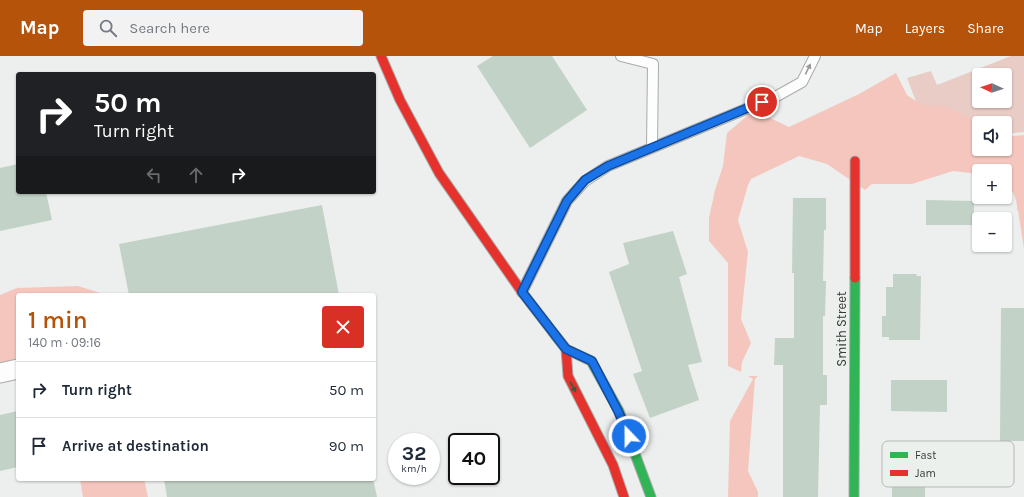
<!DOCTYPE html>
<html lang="en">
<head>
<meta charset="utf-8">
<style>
	body { margin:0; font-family:Karla,sans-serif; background:#f2f2f3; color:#1f2937; height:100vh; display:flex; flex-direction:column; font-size:15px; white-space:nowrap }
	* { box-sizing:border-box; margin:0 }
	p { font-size:13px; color:#747a83 }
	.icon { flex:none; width:22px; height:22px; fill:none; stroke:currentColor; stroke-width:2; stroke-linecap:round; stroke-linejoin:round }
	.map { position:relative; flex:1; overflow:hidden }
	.details { position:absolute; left:16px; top:237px; width:360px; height:188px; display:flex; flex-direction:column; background:#fff; border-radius:4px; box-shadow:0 1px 3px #0004 }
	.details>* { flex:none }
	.hud { position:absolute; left:16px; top:16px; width:360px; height:122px; border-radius:4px; box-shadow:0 1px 3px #0004; background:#202124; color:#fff; overflow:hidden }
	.needle { width:26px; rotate:273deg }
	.tools { position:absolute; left:972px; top:12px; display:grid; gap:8px }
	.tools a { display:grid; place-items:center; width:40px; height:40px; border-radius:4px; background:#fff; box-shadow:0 1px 3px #0004; font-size:20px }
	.speed { position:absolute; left:388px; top:377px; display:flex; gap:8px; font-size:20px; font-weight:700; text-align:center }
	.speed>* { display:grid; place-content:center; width:52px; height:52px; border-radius:50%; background:#fff; box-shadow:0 1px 3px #0004; line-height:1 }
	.speed small { font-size:10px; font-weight:400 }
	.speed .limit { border:2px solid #111; border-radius:6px; background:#fff; color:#111 }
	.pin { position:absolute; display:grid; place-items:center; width:34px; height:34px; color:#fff; margin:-17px; border:2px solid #fff; border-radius:50%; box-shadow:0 1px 4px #0007 }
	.me { position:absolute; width:44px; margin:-22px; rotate:338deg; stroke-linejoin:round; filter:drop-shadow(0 0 3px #0008) }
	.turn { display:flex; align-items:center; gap:14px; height:84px; padding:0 12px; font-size:18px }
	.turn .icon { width:52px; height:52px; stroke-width:2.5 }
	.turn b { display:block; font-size:28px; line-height:34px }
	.lanes { display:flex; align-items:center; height:38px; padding:0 12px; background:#0003; justify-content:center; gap:20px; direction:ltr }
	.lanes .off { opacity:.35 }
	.round { display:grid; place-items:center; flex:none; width:42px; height:42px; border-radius:4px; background:#f2f2f3 }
	.overview { display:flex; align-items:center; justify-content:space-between; height:68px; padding:0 12px }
	h1 { font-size:24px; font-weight:600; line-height:30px; color:#b45309 }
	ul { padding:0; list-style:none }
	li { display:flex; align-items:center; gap:12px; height:56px; padding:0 12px; border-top:1px solid #e0e1e3 }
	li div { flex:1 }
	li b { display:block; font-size:15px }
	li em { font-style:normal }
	header { display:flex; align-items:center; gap:24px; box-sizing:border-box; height:56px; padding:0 20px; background:#b45309; color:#fff }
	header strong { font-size:19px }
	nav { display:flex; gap:22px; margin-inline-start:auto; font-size:14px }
	.search { width:280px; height:36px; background:#f2f2f3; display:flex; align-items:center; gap:10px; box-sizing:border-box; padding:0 14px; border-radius:4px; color:#747a83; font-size:15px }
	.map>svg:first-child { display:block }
	.green { fill:#e9ccc6; fill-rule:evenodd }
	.forest { fill:#f5c6be }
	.building { fill:#c2d2c6 }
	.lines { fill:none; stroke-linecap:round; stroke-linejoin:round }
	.lane-casing { stroke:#a9abaa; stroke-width:12 }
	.street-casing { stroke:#a9abaa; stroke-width:21 }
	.fast-casing { stroke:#a9abaa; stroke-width:11 }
	.jam-casing { stroke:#a9abaa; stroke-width:11 }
	.lane { stroke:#fcfdfc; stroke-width:10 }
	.street { stroke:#fcfdfc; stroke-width:19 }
	.fast { stroke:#30b455; stroke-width:9 }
	.jam { stroke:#e5322d; stroke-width:9 }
	.oneway { fill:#9a9b9a }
	.oneway2 { fill:#355e40 }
	.route-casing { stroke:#114b97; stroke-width:10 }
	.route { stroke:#1a73e8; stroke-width:7 }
	.labels { text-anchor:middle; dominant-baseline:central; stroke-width:3; stroke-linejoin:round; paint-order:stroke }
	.street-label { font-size:13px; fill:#373937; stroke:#ebf0ec }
	.key { fill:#ebf0ec; stroke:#b5b9b6; stroke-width:1 }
	.key-label { font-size:11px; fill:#373937 }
</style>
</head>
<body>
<header>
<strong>Map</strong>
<div class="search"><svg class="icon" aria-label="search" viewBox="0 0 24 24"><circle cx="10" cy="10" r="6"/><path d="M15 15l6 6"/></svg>Search here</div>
<nav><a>Map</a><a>Layers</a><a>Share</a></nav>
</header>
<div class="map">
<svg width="1024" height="441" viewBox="0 0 1024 441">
	<rect width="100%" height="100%" fill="#ecefed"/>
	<!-- green -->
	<path class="green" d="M1011,0H1024V76L1005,78V67H979L931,85L907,22L931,15L937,29ZM979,19H1005V45H979Z"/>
	<!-- forest -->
	<g class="forest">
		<path d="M896,17L907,39L922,49L945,50L964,60L985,67H979V93H1005V77L1012,80L1024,79V193L1018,154H1017C1018,144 1012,133 1005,126V115H979V118L953,115L912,128H872L865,134L827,108L799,100L751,123L748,129L738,164L748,196L741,263L751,287L742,306L741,316L728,310V207L709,185V162L715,134L723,110L727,77L754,54L789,71L859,38Z"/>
		<path d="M78,230L107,239H18V313L0,316V239L17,232Z"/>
		<path d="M748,320H758L755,323L748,415L758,436V441H728L730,365L753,323Z"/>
		<path d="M80,423H144L148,441H83Z"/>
	</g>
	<!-- building -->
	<g class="building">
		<path d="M493,0H552L587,54L530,92L477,10Z"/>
		<path d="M18,108V136H46L52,164L0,175V112Z"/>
		<path d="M793,142H826V174H824L823,225H826L825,260H823V319H827V349H820L818,441H783V309H774L775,282H794V217H792Z"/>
		<path d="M926,144L974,145V169H926Z"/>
		<path d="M322,149L339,239H129L119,188Z"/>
		<path d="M673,175L687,218L679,221L702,306L688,309L699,344L650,362L633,318L642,315L609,216L629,208L623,187Z"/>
		<path d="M893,218H916L917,220H921L920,284H889V281H882V260H886V231H893Z"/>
		<path d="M1001,252H1024V385H1000Z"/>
		<path d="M891,324H947V356L891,355Z"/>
		<path d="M18,355V411L0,415V359Z"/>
		<rect x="892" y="406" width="33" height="35"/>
		<path d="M164,423H373L377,441H167Z"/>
	</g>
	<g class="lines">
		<defs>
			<g id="lane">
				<path d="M621,0L653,8L652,91"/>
				<path d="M522,236L567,145L585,125L608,110L777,40L802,26L815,0"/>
			</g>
			<path id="street" d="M0,317L18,313"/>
			<g id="fast">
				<path d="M555,279L566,293L591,305L619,355L651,441"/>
				<path d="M854,441L855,222"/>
			</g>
			<g id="jam">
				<path d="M381,0L400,44L439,117L522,236L555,279"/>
				<path d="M855,222V105"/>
				<path d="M566,293L568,320L613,409L624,441"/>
			</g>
		</defs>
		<!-- lane casing -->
		<use href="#lane" class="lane-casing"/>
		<!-- street casing -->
		<use href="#street" class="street-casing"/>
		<!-- fast casing -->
		<use href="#fast" class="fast-casing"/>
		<!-- jam casing -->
		<use href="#jam" class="jam-casing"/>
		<!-- lane -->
		<use href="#lane" class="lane"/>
		<!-- street -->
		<use href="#street" class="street"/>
		<!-- fast -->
		<use href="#fast" class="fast"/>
		<!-- jam -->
		<use href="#jam" class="jam"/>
	</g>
	<!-- one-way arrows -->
	<defs><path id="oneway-solid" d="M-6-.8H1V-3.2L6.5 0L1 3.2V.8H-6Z"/></defs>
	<use class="oneway" href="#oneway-solid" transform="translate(808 13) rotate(-64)"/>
	<use class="oneway2" href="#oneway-solid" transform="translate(573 331) rotate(61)"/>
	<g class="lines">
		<defs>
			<path id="route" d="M629,380L618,355L592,305L566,293L522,236L567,145L585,124L608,110L762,46"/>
		</defs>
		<!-- route casing -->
		<use href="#route" class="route-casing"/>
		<!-- route -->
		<use href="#route" class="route"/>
	</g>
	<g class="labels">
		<!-- street labels -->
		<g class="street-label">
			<text transform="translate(841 273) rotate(-90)">Smith Street</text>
		</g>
	</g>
	<!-- legend -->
	<rect x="882" y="385" width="132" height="46" rx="6" class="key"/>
	<rect x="890" y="396" width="18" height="6" fill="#30b455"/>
	<rect x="890" y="414" width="18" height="6" fill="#e5322d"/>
	<g class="key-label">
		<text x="915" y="403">Fast</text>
		<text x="915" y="421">Jam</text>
	</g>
</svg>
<div class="tools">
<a><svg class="needle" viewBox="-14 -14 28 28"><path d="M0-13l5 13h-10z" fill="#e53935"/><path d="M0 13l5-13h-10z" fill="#747a83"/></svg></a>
<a><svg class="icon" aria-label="sound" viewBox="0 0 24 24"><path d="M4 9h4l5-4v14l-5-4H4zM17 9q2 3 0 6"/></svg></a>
<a>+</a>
<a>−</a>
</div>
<div class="speed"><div>32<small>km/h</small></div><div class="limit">40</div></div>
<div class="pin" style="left:762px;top:46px;background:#d93025"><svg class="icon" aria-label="arrive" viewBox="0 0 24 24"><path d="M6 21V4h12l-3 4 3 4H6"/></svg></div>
<svg class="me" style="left:629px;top:380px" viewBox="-20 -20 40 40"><circle r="17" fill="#1a73e8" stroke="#fff" stroke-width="3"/><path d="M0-11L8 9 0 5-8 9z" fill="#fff"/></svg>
<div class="hud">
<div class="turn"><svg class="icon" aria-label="right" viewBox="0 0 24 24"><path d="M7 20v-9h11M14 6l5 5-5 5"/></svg><div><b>50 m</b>Turn right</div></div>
<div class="lanes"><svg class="icon off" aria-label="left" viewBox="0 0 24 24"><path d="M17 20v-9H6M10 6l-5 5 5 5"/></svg><svg class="icon off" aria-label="ahead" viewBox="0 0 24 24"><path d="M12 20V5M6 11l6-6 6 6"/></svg><svg class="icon" aria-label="right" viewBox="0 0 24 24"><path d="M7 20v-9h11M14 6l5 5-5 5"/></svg></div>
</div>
<section class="details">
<div class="overview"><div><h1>1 min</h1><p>140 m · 09:16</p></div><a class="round" style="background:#d93025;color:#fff"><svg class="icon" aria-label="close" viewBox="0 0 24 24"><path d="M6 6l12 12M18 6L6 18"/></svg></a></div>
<ul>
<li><svg class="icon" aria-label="right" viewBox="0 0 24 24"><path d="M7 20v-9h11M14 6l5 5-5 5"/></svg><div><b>Turn right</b></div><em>50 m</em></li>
<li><svg class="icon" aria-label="arrive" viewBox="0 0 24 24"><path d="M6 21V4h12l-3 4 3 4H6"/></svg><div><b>Arrive at destination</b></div><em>90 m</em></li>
</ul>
</section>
</div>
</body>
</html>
